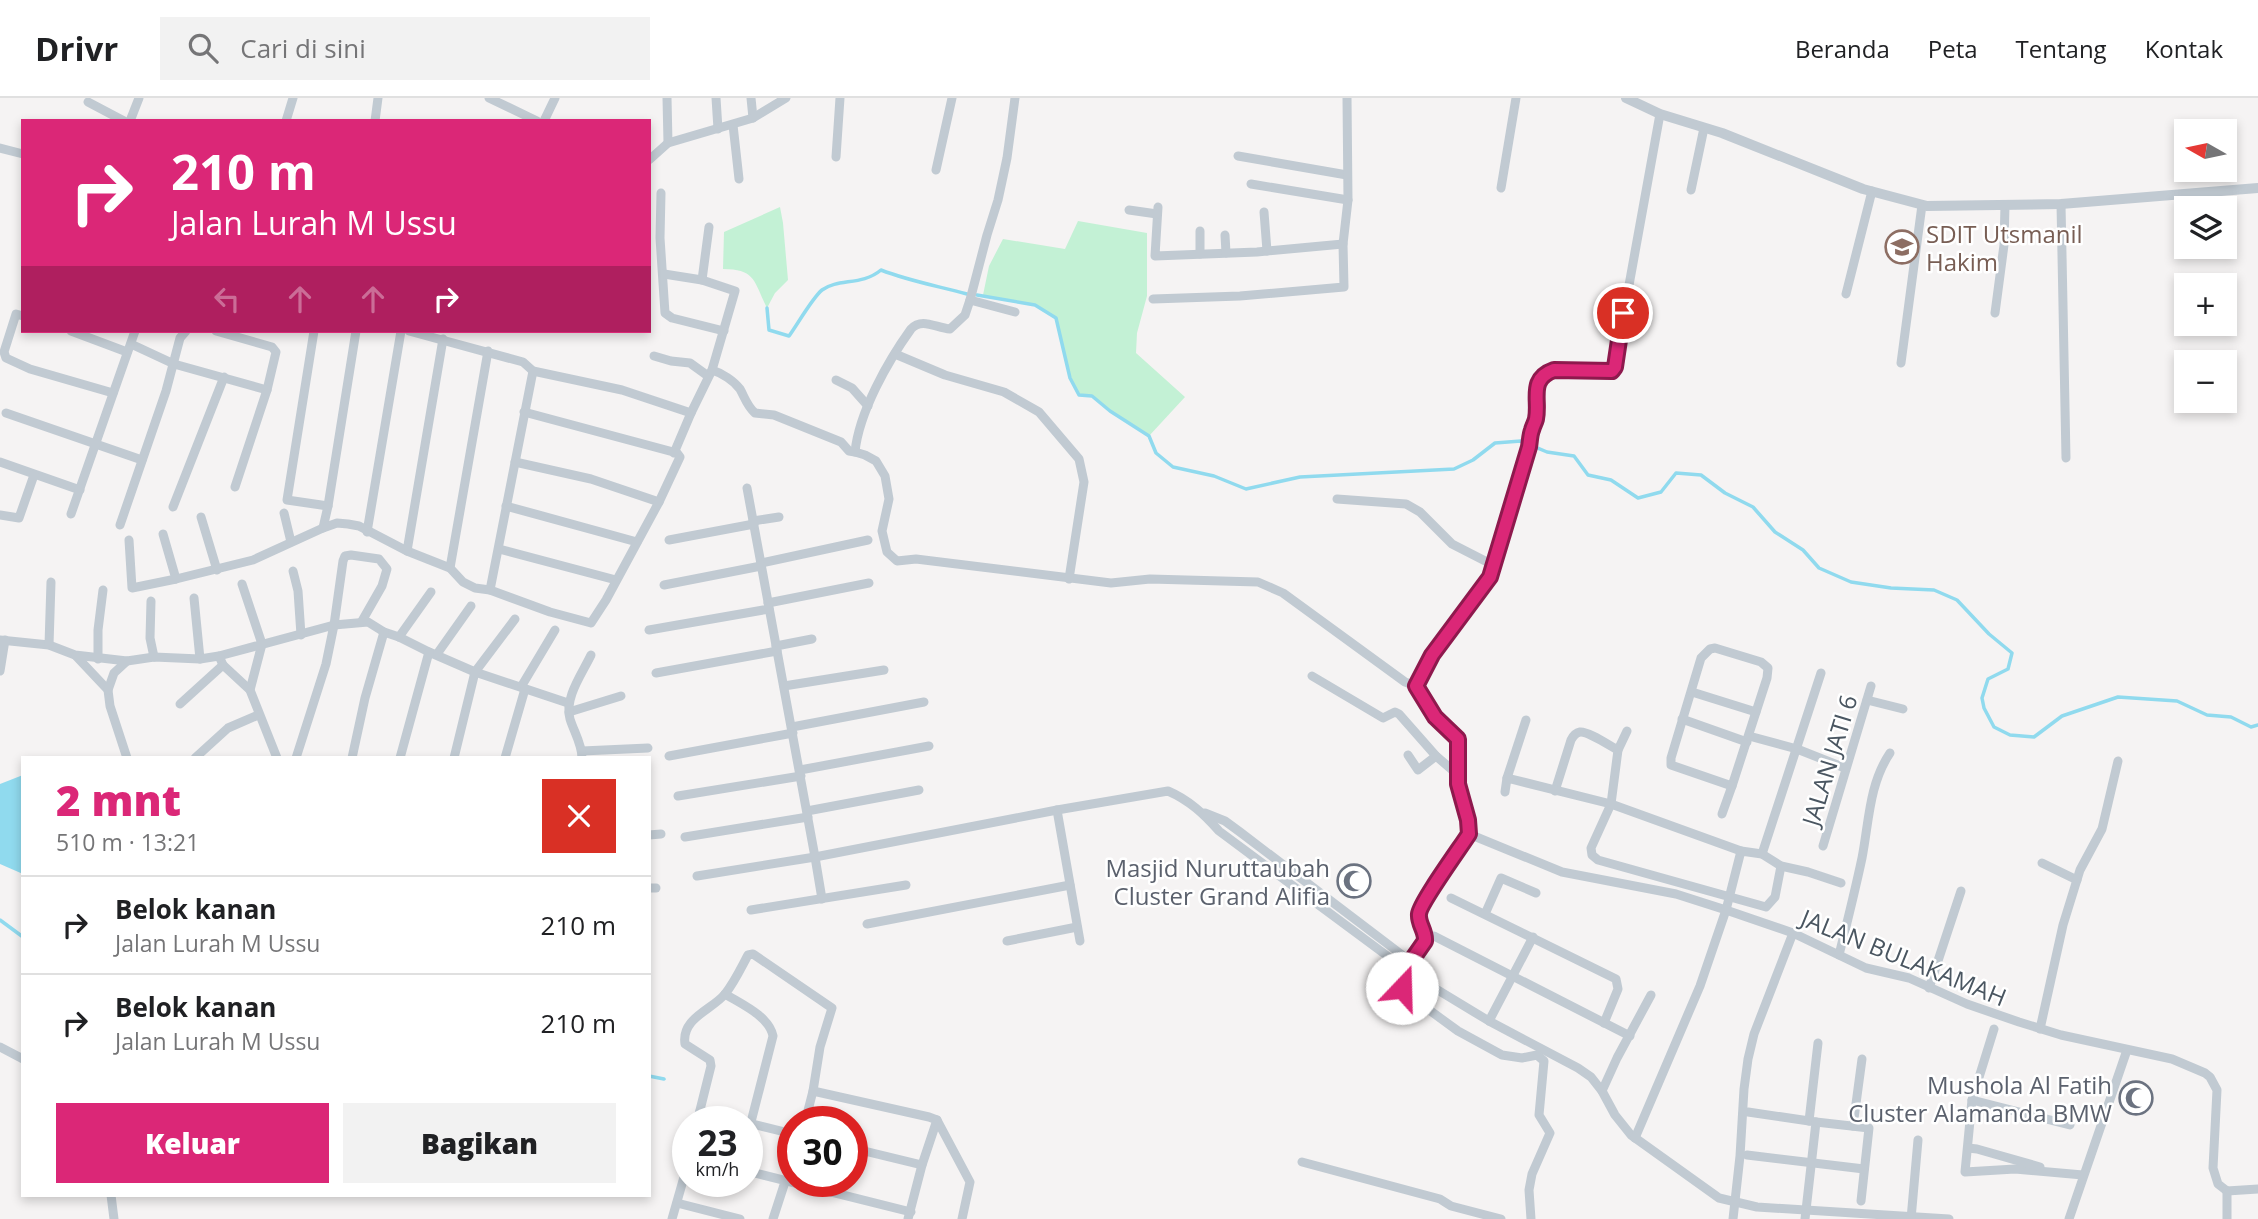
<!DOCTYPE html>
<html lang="id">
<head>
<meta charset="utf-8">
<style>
	body { margin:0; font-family:"Open Sans",sans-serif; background:#f2f2f2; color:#202124; height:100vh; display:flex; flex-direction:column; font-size:26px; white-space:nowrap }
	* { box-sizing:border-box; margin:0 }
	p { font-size:23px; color:#757577 }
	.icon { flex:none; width:38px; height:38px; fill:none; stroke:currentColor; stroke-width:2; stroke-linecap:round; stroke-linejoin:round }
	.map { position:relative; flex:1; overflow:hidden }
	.drawer { position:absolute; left:21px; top:658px; width:630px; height:441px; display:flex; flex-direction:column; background:#fff; border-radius:0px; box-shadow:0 4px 10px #0003 }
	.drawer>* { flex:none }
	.top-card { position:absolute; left:21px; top:21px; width:630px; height:214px; border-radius:0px; box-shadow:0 4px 10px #0003; background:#db2777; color:#fff; overflow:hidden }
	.needle { width:46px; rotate:279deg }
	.controls { position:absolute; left:2174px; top:21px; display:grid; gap:14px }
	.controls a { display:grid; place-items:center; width:63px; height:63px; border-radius:0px; background:#fff; box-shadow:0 4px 10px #0003; font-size:35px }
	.speed { position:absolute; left:672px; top:1008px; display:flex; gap:14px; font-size:35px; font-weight:700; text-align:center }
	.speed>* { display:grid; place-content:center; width:91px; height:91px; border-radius:50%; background:#fff; box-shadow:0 4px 10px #0003; line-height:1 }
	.speed small { font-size:18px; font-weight:400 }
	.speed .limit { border:10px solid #d22; background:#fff; color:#111 }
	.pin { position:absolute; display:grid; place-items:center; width:60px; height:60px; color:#fff; margin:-30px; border:4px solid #fff; border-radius:50%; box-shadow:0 2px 7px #0007 }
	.me { position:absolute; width:77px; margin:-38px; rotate:21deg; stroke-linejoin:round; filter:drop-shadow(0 0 5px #0008) }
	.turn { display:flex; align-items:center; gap:24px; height:147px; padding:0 35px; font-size:32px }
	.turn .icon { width:91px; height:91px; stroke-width:2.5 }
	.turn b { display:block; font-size:49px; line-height:60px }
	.lanes { display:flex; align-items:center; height:66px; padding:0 35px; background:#0003; justify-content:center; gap:35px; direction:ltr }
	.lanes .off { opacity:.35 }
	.round { display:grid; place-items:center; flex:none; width:74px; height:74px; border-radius:0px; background:#f2f2f2 }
	.head { display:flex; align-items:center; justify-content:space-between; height:119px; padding:0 35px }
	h1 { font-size:42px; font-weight:800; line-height:52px; color:#db2777 }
	.action { display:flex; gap:14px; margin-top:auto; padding:14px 35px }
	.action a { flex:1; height:80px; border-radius:0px; background:#db2777; color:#fff; font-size:28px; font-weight:800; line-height:80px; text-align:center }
	.action a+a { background:#f2f2f2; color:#202124 }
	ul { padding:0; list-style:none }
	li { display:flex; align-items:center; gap:21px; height:98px; padding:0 35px; border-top:2px solid #e0e0e0 }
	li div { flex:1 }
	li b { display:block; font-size:26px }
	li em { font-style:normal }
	header { display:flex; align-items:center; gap:42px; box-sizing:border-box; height:98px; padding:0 35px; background:#fff; border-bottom:2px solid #e0e0e0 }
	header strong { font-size:33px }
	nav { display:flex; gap:38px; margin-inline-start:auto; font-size:24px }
	.search { width:490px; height:63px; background:#f2f2f2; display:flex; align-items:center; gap:18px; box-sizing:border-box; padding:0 24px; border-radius:0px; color:#757577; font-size:26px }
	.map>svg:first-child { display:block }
	.green { fill:#c3f1d5 }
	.water { fill:#90daee }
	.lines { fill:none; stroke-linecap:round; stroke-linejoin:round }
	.stream { stroke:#90daee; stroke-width:3.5 }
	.minor { stroke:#c1cad2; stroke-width:9 }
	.tertiary { stroke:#c1cad2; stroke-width:10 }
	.route-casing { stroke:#8e194d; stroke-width:18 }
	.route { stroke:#db2777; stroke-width:12 }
	.labels { text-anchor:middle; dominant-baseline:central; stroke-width:5; stroke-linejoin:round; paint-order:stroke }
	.education-label { font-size:24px; fill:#785e54; stroke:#fff; text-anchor:start }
	.street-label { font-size:24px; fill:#4a5661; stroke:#fff }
	.worship-label { font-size:24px; fill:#5b616d; stroke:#fff; text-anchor:end }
</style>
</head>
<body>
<header>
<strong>Drivr</strong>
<div class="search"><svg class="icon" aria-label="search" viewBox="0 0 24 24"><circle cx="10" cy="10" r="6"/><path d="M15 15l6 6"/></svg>Cari di sini</div>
<nav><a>Beranda</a><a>Peta</a><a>Tentang</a><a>Kontak</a></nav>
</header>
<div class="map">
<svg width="2258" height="1121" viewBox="0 0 2258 1121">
	<rect width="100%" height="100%" fill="#f5f3f3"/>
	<!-- green -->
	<g class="green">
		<path d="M780,109L783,125L788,182L775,195L767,210C754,184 756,171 723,171L724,134Z"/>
		<path d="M1078,123L1147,135V198L1137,235L1136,255L1185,299L1149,338L1110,313L1092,298L1079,297L1070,280L1056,220L1035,207L983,197L989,168L1003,141L1065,151Z"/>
	</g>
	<!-- water -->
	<path class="water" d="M23,677V776L0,766V686Z"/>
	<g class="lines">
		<!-- stream -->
		<g class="stream">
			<path d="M977,197L1035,207L1056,220L1070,280L1079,297L1092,298L1110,313L1149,338L1156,355L1173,369L1214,378L1246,391L1300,379L1454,371L1473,362L1495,345L1521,343L1547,354L1574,358L1588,377L1611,382L1638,400L1661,394L1676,375L1701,377L1725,395L1753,409L1775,434L1803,452L1819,470L1851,484L1891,490L1934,492L1957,502L1989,536L2012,555L2008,571L1988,581L1982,600L1984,610L1994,629L2010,637L2034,639L2062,618L2118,599L2177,603L2207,617L2231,619L2251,629L2258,627"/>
			<path d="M767,210L769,232L789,238C797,227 813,199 822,192C838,180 862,188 881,172C909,183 938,188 967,196"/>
			<path d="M0,822L23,839"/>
			<path d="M649,978L664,981"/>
		</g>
		<!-- minor -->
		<g class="minor">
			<path d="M489,0L537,23"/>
			<path d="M667,0L668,45"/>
			<path d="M716,0L718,31"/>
			<path d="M751,0L753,20"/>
			<path d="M1015,0L1007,60L998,102L987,137L970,202L965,217L950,231C936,230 922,219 911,231C888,263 859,314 855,354L865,357L876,363L885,378L889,401L882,433L887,454L897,463L916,461L1111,485L1150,481L1258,484L1283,495L1405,584L1416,588L1435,619L1458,641V686L1468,722L1469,736L1562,774L1676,796L1726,812L1793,835L1866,870L1909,880L1967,906L2019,924L2061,937L2172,961L2205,975L2210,979L2217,992L2213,1070L2218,1086L2227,1093"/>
			<path d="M88,4L124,23"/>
			<path d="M130,23L139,0"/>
			<path d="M286,23L293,0"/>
			<path d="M375,23L378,0"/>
			<path d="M544,23L555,0"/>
			<path d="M733,27L739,81"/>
			<path d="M0,50L23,56"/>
			<path d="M1238,58L1347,77"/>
			<path d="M836,59L840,0"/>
			<path d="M649,62L668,45L753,20L786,0"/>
			<path d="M936,72L952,0"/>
			<path d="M1251,86L1348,102"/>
			<path d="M1501,90L1516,0"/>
			<path d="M1691,92L1704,30"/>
			<path d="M661,95L660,140L665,215L672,220L724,233"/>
			<path d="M2061,106L2066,360"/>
			<path d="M1158,109L1155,158L1257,154L1343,146"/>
			<path d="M1129,112L1157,116"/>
			<path d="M1264,114L1267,153"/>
			<path d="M1225,137L1226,155"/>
			<path d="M1200,156V133"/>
			<path d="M664,176L702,182L735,193L712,272L691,315L674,355"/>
			<path d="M702,182L709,129"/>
			<path d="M1846,196L1872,93"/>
			<path d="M1153,201L1240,198L1344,189L1343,146L1348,102L1347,0"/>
			<path d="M970,202L1015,214"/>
			<path d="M1995,215L2004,147L2005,107"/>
			<path d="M23,218L16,216L4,254L6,260L30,271L113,295"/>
			<path d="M71,233L127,254"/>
			<path d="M216,233L272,249L276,254L267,292L235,389"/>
			<path d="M314,233L287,402L328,408"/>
			<path d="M409,233L523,264L533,273L622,292L691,315"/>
			<path d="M131,246L174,266L267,292"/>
			<path d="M895,256L945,277L1004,294L1039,314L1079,361L1084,384L1069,481"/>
			<path d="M654,258L671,263L690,265L708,278"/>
			<path d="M1901,265L1922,107"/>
			<path d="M712,272C722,275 734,283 740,291C745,300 747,308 755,315L774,317L841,344L849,353L855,354"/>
			<path d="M836,282L852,290L868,308"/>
			<path d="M6,315L142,362"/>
			<path d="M0,364L80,392"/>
			<path d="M515,364L591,381L659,404"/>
			<path d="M747,390L815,759L1057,712L1168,693C1189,702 1204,716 1219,733L1413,877L1489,923L1578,970L1591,979L1602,993L1615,1017L1631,1037L1719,1100L1757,1109L1949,1121"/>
			<path d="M1337,401L1406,406L1420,414L1452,446L1493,467"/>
			<path d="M506,408L637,444"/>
			<path d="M173,409L224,279"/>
			<path d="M284,415L291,444"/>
			<path d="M71,416L135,233"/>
			<path d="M0,417L19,420L34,377"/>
			<path d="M201,419L217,472"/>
			<path d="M753,423L779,419"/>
			<path d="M120,427L166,293L180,240L186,233"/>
			<path d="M323,430L328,408L356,233"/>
			<path d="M367,434L401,233"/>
			<path d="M163,436L176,481"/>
			<path d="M129,442L132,490L176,481L253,462L323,430L337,425L348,426L359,428L407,453L450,470L463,484L475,490L490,492L550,514L591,525L606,502L659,404L680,359L677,355L524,314"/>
			<path d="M669,442L754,426"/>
			<path d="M499,451L616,482"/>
			<path d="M407,453L443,241"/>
			<path d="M761,465L868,442"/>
			<path d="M450,470L488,253"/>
			<path d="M293,473L298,493L301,537"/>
			<path d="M242,486L262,546L250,592"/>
			<path d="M664,487L761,468"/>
			<path d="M490,492L533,273"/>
			<path d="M194,500L200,561"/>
			<path d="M151,503L150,540L154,559"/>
			<path d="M768,505L869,485"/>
			<path d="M649,532L769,511"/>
			<path d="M399,539L431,494"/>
			<path d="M0,542L49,547L75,557L127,563L154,559L200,561L219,558L334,527L368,524L384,534L399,539L429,554L475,574L568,605"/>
			<path d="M49,547L51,484"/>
			<path d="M776,548L812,541"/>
			<path d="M1715,550L1761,564L1768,570L1767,580L1732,688L1671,667V660L1701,560L1710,551Z"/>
			<path d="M437,556L471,508"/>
			<path d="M76,558L108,592L110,608L127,660"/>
			<path d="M219,558L223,567L250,592L277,660"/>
			<path d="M98,561V532L103,492"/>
			<path d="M0,573L5,542"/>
			<path d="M656,575L777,553"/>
			<path d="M1312,578L1383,620L1395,614L1399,616L1436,658L1457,676"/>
			<path d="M784,588L884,572"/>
			<path d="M1416,588L1432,557L1490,479L1529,349C1530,343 1530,337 1532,332C1533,328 1535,325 1536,321C1540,302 1528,281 1554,272L1611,273L1614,270L1660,16"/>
			<path d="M521,589L555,532"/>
			<path d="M108,592L114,575L127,563"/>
			<path d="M1692,594L1756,614"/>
			<path d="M1867,602L1903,611"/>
			<path d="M180,606L223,567"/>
			<path d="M569,614L621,598"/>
			<path d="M1682,621L1747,644"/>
			<path d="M792,629L924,604"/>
			<path d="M1627,633L1618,652L1611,706L1591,750L1592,757L1598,762L1766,809L1775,799L1781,768"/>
			<path d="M1749,638L1797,651L1845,670"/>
			<path d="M582,653L648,650"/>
			<path d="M1408,657L1418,672L1436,658"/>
			<path d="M669,658L793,635"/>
			<path d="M195,660L228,630L258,617"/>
			<path d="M296,660L326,566L334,527L343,463L345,458L351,457L379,461L387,471L382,488L362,523"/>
			<path d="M352,660L365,600L384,534"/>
			<path d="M400,660L429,554"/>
			<path d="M454,660L475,574L515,521"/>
			<path d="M505,660L525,591"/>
			<path d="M582,660C582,646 574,634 570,621C564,600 582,576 591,557"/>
			<path d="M800,672L929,648"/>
			<path d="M1507,680L1526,622"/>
			<path d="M1555,693L1571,642C1573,638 1575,635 1580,634C1588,633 1610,648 1618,652"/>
			<path d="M1505,694L1507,680L1611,706L1741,753"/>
			<path d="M678,698L801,678"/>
			<path d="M1057,712L1080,843"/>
			<path d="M807,713L919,692"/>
			<path d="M1205,715L1225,723L1240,734L1410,863"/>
			<path d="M1722,716L1732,688"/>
			<path d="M1469,736C1459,751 1450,767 1439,782C1434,791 1425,799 1421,809C1415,823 1429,834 1424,844C1414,865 1387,876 1410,898L1458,933L1502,957L1522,960L1537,957L1544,963L1539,1017L1550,1035L1532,1076L1529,1092L1531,1121"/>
			<path d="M649,737L661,736"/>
			<path d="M685,739L808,719"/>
			<path d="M1823,748L1871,588"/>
			<path d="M1762,756L1821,575"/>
			<path d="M2042,765L2077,782"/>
			<path d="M697,778L815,759L822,801"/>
			<path d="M649,790H656"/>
			<path d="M1451,800L1616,881L1618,891L1604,925"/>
			<path d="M751,812L906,787"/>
			<path d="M1485,816L1501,780L1536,795"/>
			<path d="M867,826L1070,787"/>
			<path d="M1434,838L1630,938"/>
			<path d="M1007,843L1077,829"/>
			<path d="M1839,857C1847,825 1855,793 1862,760C1869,724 1869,686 1890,655"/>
			<path d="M1929,890L1961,793"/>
			<path d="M725,896C741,906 769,918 773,938L751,1024"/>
			<path d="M1489,923L1533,839"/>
			<path d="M1994,931L1972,1002L1965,1074L2015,1071L2083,1077"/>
			<path d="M2040,931L2063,827L2080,772L2102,731L2118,663"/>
			<path d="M0,949L23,961"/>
			<path d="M813,993L929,1019L937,1022L970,1084L962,1121"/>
			<path d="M1602,993L1617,960L1651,897"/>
			<path d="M1972,1002L2070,1027"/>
			<path d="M700,1013L793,1036"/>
			<path d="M1748,1014L1816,1024L1805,1121"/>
			<path d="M1809,1023L1818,945"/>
			<path d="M697,1024L711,968L710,962L685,946C681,920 712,912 725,896C734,885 741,870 748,857L753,856L832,910L820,949L813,993L805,1024"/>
			<path d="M1816,1024L1869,1030L1861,1103"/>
			<path d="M1853,1028L1862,961"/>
			<path d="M1635,1040L1700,888L1726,812L1741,753L1762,756L1781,768L1808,774L1841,785"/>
			<path d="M852,1050L922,1067"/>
			<path d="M1968,1050L1977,1051L2040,1069"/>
			<path d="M1747,1057L1864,1071"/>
			<path d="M1302,1064L1440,1101L1451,1108L1501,1121"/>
			<path d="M747,1073L911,1114"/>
			<path d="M2227,1093L2258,1091"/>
			<path d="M2227,1093V1121"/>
			<path d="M111,1097L114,1121"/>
			<path d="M677,1105L740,1121"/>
			<path d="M672,1121L688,1065"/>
			<path d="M773,1121L785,1084"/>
			<path d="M908,1121L922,1067L937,1022"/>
			<path d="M1733,1121L1740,1058L1744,991L1748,961L1754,936L1793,835"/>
			<path d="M1911,1121L1918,1042"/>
			<path d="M2069,1121L2127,952"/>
		</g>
		<!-- tertiary -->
		<path class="tertiary" d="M1626,0L1660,16L1722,35L1863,91L1927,108L2061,106L2258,90"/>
	</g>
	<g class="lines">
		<defs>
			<path id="route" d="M1402,890L1400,879L1425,843C1426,833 1418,826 1419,816C1420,805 1460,750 1469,736L1468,722L1458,686V641L1435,619L1416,588L1432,557L1490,479L1529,349C1530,343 1530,337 1532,332C1533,328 1535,325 1536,321C1540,302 1528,281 1554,272L1612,273L1615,269L1623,215"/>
		</defs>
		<!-- route casing -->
		<use href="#route" class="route-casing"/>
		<!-- route -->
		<use href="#route" class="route"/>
	</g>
	<!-- icons -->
	<defs>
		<symbol id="school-ring" viewBox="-11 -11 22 22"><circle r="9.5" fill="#fff" stroke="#8d6e63" stroke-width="1.5"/><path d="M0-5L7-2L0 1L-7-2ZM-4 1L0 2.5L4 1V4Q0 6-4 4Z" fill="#8d6e63"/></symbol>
		<symbol id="mosque-ring" viewBox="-11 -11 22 22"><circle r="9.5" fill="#fff" stroke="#6b7280" stroke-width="1.5"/><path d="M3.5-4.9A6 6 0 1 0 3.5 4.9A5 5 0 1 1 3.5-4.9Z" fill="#6b7280"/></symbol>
	</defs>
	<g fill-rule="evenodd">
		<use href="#school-ring" x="1883" y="130" width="38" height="38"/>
		<use href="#mosque-ring" x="1335" y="764" width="38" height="38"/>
		<use href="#mosque-ring" x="2117" y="981" width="38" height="38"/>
	</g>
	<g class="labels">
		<!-- education labels -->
		<g class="education-label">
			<text x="1926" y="135">SDIT Utsmanil<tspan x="1926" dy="28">Hakim</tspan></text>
		</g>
		<!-- street labels -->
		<g class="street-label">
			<text transform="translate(1829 662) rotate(-73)">JALAN JATI 6</text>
			<text transform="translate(1904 859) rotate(22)">JALAN BULAKAMAH</text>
		</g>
		<!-- worship labels -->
		<g class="worship-label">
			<text x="1330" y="769">Masjid Nuruttaubah<tspan x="1330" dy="28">Cluster Grand Alifia</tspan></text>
			<text x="2112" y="986">Mushola Al Fatih<tspan x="2112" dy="28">Cluster Alamanda BMW</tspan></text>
		</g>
	</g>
</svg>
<div class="controls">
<a><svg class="needle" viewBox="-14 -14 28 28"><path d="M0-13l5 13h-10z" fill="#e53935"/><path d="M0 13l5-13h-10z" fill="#757577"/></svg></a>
<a><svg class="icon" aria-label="layers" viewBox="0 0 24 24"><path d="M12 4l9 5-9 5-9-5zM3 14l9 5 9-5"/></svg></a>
<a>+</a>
<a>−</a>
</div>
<div class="speed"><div>23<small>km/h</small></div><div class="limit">30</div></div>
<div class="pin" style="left:1623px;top:215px;background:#d93025"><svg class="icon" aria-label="arrive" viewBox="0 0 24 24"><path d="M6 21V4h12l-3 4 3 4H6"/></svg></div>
<svg class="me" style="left:1402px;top:890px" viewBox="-20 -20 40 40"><circle r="19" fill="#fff"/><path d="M0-13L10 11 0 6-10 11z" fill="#db2777"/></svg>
<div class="top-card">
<div class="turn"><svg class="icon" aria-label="right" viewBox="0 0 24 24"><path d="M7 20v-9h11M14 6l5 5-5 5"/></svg><div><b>210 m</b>Jalan Lurah M Ussu</div></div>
<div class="lanes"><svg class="icon off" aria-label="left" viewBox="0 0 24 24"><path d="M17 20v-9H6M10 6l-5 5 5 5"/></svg><svg class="icon off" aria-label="ahead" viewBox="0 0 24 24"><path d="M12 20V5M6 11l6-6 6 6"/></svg><svg class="icon off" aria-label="ahead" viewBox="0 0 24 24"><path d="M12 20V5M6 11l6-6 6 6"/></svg><svg class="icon" aria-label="right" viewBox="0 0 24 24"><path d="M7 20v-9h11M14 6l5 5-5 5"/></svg></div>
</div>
<section class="drawer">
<div class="head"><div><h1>2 mnt</h1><p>510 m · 13:21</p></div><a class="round" style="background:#d93025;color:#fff"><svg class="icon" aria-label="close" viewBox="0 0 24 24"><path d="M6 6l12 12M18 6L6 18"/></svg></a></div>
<ul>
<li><svg class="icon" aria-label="right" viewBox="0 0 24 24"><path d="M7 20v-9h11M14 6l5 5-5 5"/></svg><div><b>Belok kanan</b><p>Jalan Lurah M Ussu</p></div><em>210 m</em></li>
<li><svg class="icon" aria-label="right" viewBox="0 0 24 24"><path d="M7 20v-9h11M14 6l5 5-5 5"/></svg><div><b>Belok kanan</b><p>Jalan Lurah M Ussu</p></div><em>210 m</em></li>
</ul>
<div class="action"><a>Keluar</a><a>Bagikan</a></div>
</section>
</div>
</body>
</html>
